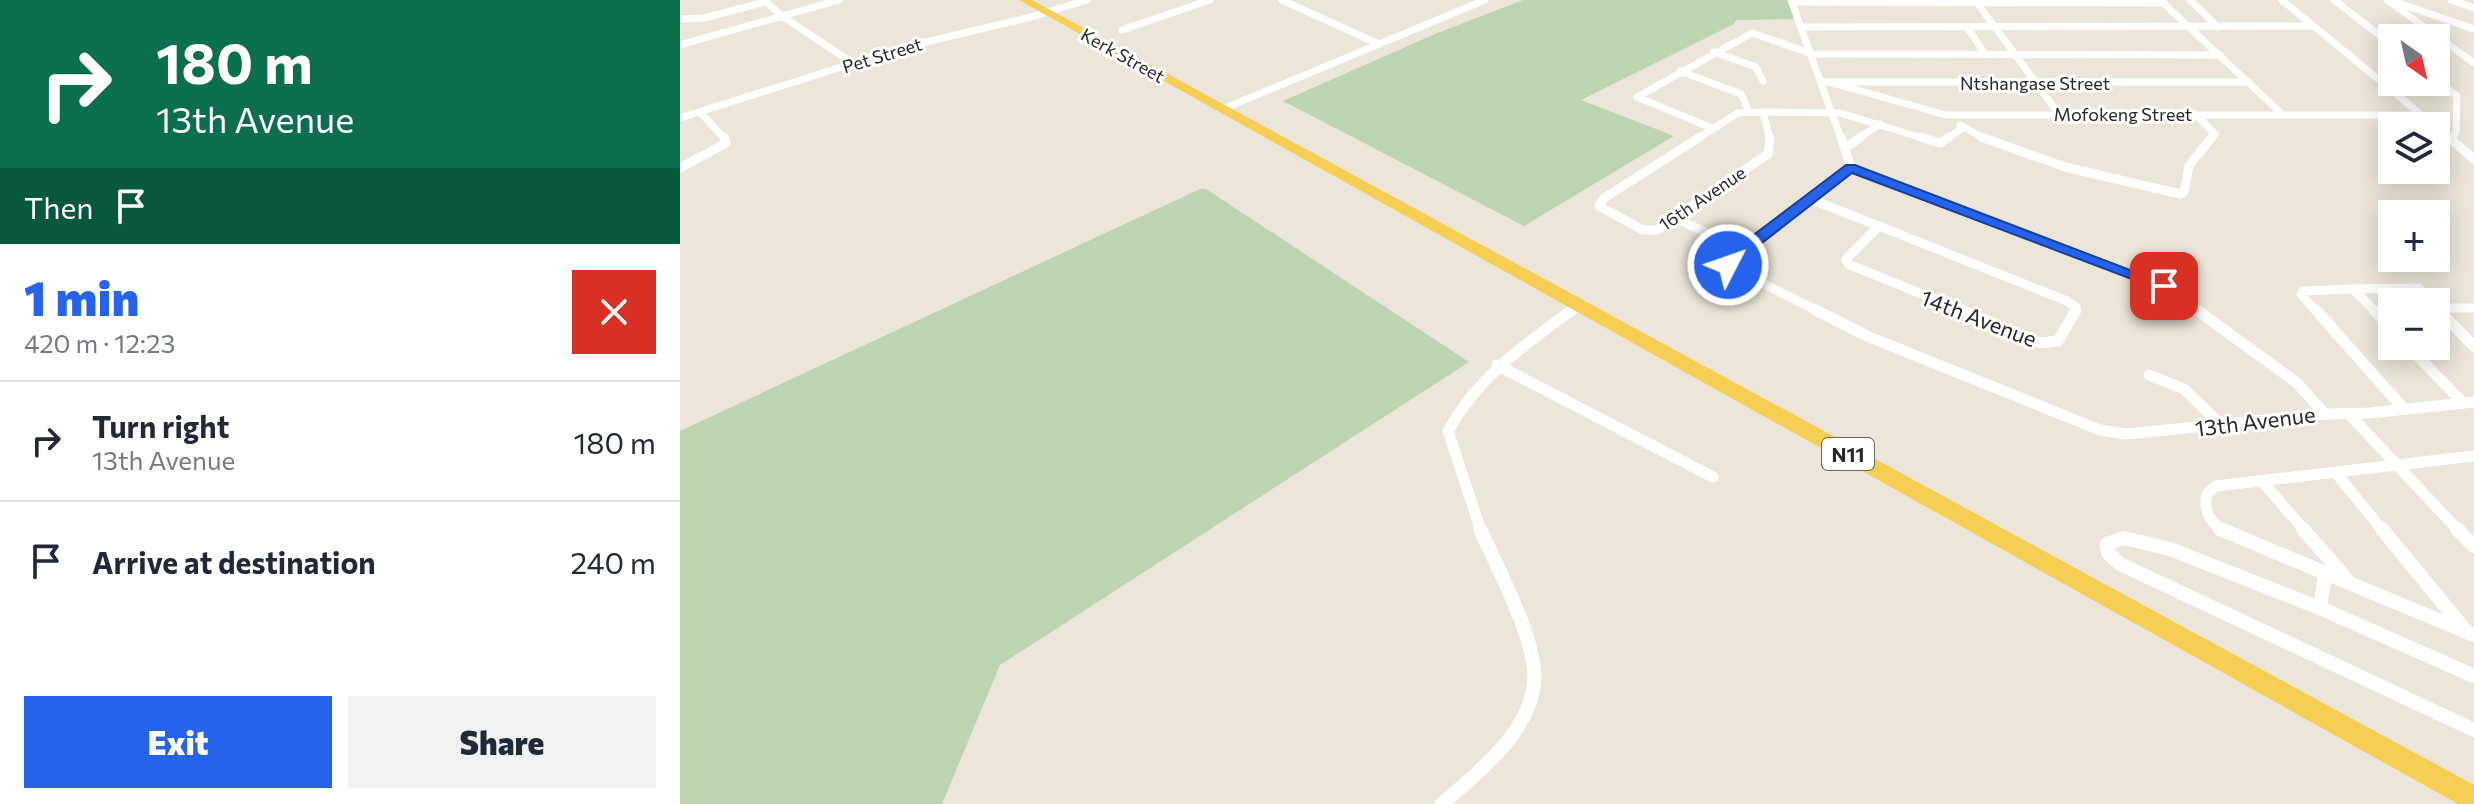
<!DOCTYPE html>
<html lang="en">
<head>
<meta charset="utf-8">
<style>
	body { margin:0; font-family:Commissioner,sans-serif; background:#f2f2f3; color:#1f2937; height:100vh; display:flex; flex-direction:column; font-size:30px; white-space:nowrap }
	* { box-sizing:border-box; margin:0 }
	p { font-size:26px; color:#747a83 }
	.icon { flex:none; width:44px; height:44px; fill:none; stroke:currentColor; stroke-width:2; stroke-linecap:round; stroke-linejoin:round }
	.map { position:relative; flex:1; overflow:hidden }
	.sheet { display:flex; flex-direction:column; background:#fff; width:680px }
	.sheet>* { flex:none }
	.top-card { background:#0b6e4f; color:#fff; overflow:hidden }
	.needle { width:52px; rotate:146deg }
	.tools { position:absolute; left:1698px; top:24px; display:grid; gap:16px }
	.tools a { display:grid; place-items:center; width:72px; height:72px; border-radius:0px; background:#fff; box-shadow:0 4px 20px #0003; font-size:40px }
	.pin { position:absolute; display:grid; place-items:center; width:68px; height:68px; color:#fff; margin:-34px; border-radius:16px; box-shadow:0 4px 12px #0006 }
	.me { position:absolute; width:88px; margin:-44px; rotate:49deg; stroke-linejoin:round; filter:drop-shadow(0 0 6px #0008) }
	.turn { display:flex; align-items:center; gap:28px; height:168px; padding:0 24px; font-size:36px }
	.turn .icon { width:104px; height:104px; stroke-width:2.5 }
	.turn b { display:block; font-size:56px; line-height:68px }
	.then { display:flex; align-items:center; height:76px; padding:0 24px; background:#0003; gap:16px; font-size:30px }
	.round { display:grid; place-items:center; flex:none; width:84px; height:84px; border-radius:0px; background:#f2f2f3 }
	.overview { display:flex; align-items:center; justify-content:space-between; height:136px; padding:0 24px }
	h1 { font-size:48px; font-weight:800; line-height:60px; color:#2563eb }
	.cta { display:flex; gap:16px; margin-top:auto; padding:16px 24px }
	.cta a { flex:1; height:92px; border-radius:0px; background:#2563eb; color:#fff; font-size:32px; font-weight:800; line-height:92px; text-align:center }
	.cta a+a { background:#f2f2f3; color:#1f2937 }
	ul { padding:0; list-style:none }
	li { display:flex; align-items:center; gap:24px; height:120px; padding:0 24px; border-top:2px solid #e0e1e3 }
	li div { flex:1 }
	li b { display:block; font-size:30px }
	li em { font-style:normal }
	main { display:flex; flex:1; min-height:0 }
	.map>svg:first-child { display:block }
	.cemetery { fill:#bcd4b0 }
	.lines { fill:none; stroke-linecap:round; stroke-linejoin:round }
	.minor-far3 { stroke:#fff; stroke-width:7 }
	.minor-far2 { stroke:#fff; stroke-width:9 }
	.minor-far1 { stroke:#fff; stroke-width:11 }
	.minor { stroke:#fff; stroke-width:14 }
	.trunk { fill:#f7ce54; fill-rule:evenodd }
	.route { fill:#2563eb; stroke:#184099; stroke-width:2 }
	.labels { text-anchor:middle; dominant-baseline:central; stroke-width:6; stroke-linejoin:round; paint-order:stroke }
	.far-street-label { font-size:18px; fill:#282828; stroke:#fff }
	.shield { fill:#fff; stroke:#686868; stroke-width:2 }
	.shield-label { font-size:20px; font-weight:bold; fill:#282828 }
	.street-label { font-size:22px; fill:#282828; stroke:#fff }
</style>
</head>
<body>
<main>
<section class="sheet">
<div class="top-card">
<div class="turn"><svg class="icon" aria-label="right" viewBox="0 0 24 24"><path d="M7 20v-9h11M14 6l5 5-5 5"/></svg><div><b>180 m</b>13th Avenue</div></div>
<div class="then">Then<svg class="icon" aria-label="arrive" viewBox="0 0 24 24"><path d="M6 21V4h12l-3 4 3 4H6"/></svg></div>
</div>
<div class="overview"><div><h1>1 min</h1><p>420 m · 12:23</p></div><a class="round" style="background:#d93025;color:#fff"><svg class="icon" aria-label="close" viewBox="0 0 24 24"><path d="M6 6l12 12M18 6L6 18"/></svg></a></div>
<ul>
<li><svg class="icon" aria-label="right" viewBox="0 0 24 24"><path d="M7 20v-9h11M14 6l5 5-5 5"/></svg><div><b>Turn right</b><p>13th Avenue</p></div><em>180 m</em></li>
<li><svg class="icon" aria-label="arrive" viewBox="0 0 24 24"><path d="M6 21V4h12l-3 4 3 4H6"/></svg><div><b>Arrive at destination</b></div><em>240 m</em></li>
</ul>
<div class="cta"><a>Exit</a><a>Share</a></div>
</section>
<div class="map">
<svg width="1794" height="804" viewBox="0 0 1794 804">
	<rect width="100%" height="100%" fill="#ebe6d9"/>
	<!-- cemetery -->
	<g class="cemetery">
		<path d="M843,0H1113L1121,19L1056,20L1054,24L901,100L994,136L844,226L603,101L755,34Z"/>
		<path d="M520,189H526L789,362L320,665L262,804H0V431Z"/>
	</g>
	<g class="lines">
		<!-- minor-far3 -->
		<g class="minor-far3">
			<path d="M84,0L102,16L174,64"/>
			<path d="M602,0L699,44"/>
			<path d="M1111,0L1161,139"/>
			<path d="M1295,0L1379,114"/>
			<path d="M1480,0L1602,114"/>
			<path d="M1510,0L1538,27"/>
			<path d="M1602,0L1755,126"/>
			<path d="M1654,0L1712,45"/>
			<path d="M1707,0L1794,63"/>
			<path d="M1771,0L1794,8"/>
			<path d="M1112,2L1484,3"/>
			<path d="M1715,2L1794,29"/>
			<path d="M0,19L24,18L85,2"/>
			<path d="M1122,27L1633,26"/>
			<path d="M1287,27L1305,54"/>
			<path d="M442,30L530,0"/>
			<path d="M0,45L159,0"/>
			<path d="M1034,52L1076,67L1083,81"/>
			<path d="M1000,71L1061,94L1069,112"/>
			<path d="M1756,79L1777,96L1776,131L1772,139"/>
			<path d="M1141,82H1569"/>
			<path d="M1149,82L1266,115H1742"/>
			<path d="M543,109L805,0"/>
			<path d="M20,112L45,139"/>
			<path d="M1083,112L1160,113L1246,139"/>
			<path d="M1083,112L1090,139"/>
			<path d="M1515,114L1535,134L1531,139"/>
			<path d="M0,118L225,47L355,16L407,0"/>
			<path d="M1280,125L1306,139"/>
			<path d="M1756,127L1770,139"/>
			<path d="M1032,128L957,97L1072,33L1133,54L1540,55"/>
			<path d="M1017,139L1058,113L1083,112"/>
			<path d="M1178,139L1200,124"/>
			<path d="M1266,139L1283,128"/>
		</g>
		<!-- minor-far2 -->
		<g class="minor-far2">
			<path d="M1020,137L924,198L919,206L963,230H977L1088,154L1090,137"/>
			<path d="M1161,137L1171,168"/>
			<path d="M1240,137L1260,143L1269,137"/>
			<path d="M1301,137L1385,167L1500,194L1504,192L1509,166L1532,137"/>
			<path d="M1768,137L1794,159"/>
			<path d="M1771,140L1773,137"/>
			<path d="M1166,147L1181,137"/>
			<path d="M0,168L46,143L44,137"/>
			<path d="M1130,199L1199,226"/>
			<path d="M995,218L1063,250"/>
			<path d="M1199,226L1387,301L1396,307V312"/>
			<path d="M1199,226L1166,259L1168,264L1286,312"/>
			<path d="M1756,308L1760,312"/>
			<path d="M1756,308H1794"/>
			<path d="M889,312L898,306"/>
			<path d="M1140,312L1048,266V261L1171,168L1484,286L1520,312"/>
			<path d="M1637,312L1621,294L1623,291L1673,289"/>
			<path d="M1696,312L1673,289L1739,288L1750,302"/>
		</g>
		<!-- minor-far1 -->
		<g class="minor-far1">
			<path d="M1136,310L1187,336L1420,430L1446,434L1645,414L1617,383L1517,310"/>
			<path d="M1281,310L1361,343L1378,341L1396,310"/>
			<path d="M1636,310L1723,408"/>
			<path d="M1694,310L1712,329"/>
			<path d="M1758,310L1794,346"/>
			<path d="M1728,346L1783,403"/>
			<path d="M817,365L1033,477"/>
			<path d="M1469,375L1504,389L1541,425"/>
			<path d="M1645,414L1690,413L1794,402"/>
			<path d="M1669,414L1779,531"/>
			<path d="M1656,473L1703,531"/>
			<path d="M1582,481L1625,531"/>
			<path d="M801,531L768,431C798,377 843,346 892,310"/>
			<path d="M1545,531C1530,524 1523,509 1527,494L1536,486L1794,456"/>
		</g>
		<!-- minor -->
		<g class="minor">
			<path d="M1540,529L1794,635"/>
			<path d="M1623,529L1670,583"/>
			<path d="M1702,529L1785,630"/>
			<path d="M1777,529L1794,546"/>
			<path d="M1640,608L1645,574"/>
			<path d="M1794,676L1640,608L1490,549L1444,538L1427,544L1428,553L1440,564L1794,730"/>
			<path d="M762,804C797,773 848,735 854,684C859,644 817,567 800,529"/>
		</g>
		<!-- trunk -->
		<path class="trunk" d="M339,0H352L1794,785V804H1778Z"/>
	</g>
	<!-- route -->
	<path class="route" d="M1166,165H1175L1492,286L1490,289H1478L1172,173L1056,263L1053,268H1042L1040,265L1043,258Z"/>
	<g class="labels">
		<!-- far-street labels -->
		<g class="far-street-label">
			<text transform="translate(202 55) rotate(-17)">Pet Street</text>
			<text transform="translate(443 55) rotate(29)">Kerk Street</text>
			<text x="1355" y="83">Ntshangase Street</text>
			<text x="1443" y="114">Mofokeng Street</text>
			<text transform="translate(1022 198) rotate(-34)">16th Avenue</text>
		</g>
		<!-- shield labels -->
		<rect class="shield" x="1142" y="438" width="52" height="32" rx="6"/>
		<g class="shield-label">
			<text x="1168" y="454">N11</text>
		</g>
		<!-- street labels -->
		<g class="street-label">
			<text transform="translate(1299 318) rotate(21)">14th Avenue</text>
			<text transform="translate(1575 421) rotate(-7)">13th Avenue</text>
		</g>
	</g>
</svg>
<div class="tools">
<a><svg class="needle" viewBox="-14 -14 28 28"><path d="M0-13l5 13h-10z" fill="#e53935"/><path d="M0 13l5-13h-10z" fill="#747a83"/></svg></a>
<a><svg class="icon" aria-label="layers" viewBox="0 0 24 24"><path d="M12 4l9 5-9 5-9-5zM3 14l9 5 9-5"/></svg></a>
<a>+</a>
<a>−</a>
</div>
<div class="pin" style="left:1484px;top:286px;background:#d93025"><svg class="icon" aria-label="arrive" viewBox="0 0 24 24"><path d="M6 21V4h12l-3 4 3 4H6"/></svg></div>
<svg class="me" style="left:1048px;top:265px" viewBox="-20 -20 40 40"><circle r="17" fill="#2563eb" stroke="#fff" stroke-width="3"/><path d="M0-11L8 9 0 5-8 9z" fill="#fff"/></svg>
</div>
</main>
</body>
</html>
